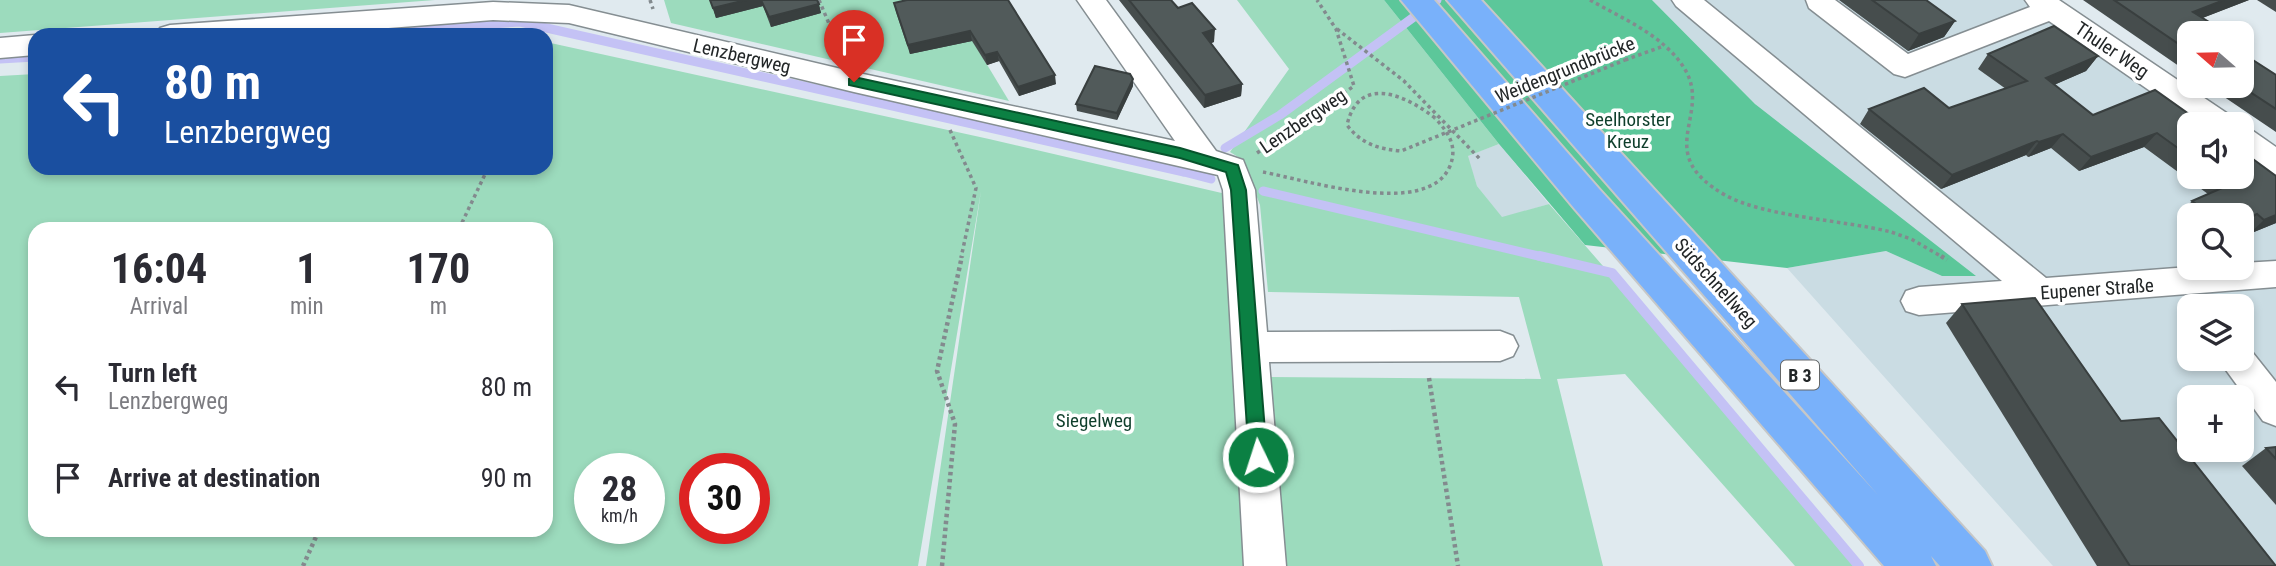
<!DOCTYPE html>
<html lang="en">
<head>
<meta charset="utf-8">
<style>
	body { margin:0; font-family:"Roboto Condensed",sans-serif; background:#f2f2f3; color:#2b2b33; height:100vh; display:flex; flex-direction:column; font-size:26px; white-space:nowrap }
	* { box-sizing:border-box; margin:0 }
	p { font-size:23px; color:#7c7c81 }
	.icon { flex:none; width:38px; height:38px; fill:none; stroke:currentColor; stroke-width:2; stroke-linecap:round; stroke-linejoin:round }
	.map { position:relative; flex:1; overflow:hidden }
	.sheet { position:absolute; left:28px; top:222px; width:525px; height:315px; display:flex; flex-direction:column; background:#fff; border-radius:21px; box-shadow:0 4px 10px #0003 }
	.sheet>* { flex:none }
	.top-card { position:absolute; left:28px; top:28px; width:525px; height:147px; border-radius:21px; box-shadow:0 4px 10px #0003; background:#1a4fa0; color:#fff; overflow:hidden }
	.needle { width:46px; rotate:290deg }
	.fabs { position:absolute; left:2177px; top:21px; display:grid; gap:14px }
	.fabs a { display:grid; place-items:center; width:77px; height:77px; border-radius:14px; background:#fff; box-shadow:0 4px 10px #0003; font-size:35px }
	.speed { position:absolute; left:574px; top:453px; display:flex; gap:14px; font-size:35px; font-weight:700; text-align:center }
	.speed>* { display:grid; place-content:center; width:91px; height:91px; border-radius:50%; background:#fff; box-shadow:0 4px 10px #0003; line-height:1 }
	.speed small { font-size:18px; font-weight:400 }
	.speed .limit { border:10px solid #d22; background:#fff; color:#111 }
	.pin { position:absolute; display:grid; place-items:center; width:60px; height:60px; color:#fff; margin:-72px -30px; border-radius:50% 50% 50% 0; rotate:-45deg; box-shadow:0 0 7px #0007 }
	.pin .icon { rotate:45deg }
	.me { position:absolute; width:77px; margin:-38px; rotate:356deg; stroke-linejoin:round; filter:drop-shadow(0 0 5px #0008) }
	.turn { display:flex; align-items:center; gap:24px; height:147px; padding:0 21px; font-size:32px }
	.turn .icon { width:91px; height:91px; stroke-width:2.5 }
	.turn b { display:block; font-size:49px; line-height:60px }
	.eta { display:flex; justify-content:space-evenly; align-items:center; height:119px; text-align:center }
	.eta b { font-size:42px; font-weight:700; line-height:49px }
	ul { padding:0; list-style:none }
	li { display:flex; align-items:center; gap:21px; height:91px; padding:0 21px }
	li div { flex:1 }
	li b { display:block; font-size:26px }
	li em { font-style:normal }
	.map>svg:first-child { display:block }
	.built { fill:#cadce3; fill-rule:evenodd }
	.green { fill:#9cdbbd; fill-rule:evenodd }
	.forest { fill:#5cc79a }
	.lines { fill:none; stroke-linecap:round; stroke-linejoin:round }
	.stream-far1 { stroke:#c4c2f5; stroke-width:9 }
	.stream { stroke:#c4c2f5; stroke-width:10 }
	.minor-casing { stroke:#858e92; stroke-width:3 }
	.highway-casing { stroke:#c6c7c7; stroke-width:4 }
	.path-far1 { stroke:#838a8e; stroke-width:3.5; stroke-dasharray:3.5 3.5; stroke-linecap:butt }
	.path { stroke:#838a8e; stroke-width:4.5; stroke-dasharray:3.5 3.5; stroke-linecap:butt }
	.minor { fill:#fff; fill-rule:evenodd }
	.highway { fill:#79b1fa; fill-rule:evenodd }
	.path-bridge { stroke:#838a8e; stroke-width:3.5; stroke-dasharray:3.5 3.5; stroke-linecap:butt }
	.wall { fill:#464d4d }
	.shaded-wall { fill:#393f3f }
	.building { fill:#515a5a; stroke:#393f3f; stroke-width:2 }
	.route { fill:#0b8043; stroke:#07532c; stroke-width:2 }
	.labels { text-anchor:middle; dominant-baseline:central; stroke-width:7; stroke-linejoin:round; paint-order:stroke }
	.shield { fill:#fff; stroke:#646768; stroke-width:2 }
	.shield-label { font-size:18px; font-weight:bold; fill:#222627 }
	.street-label { font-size:19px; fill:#222627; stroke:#fff }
	.park-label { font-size:19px; fill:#0e3e2b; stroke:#fff }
</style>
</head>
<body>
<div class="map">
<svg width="2276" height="566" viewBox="0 0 2276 566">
	<rect width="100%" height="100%" fill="#e0eaef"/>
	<!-- built -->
	<g class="built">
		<path d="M1652,0H2039L2220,124H2189V177H2242V139L2276,163V566H2053L1787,268L1886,251L1942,276L1755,104ZM2189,215H2242V268H2189ZM2189,306H2242V359H2189ZM2189,397H2242V450H2189Z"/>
		<path d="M1499,144L1549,204L1502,218L1477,186L1467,156Z"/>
	</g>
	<!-- green -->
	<g class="green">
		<path d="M0,0H435L0,33Z"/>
		<path d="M664,0H948L1009,101L671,23Z"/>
		<path d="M1237,0H1384L1499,144L1468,156L1477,186L1502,217L1549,204L1864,566H1795L1625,374L1557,379L1603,566H1286L1270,377L1541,379L1519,297L1268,292L1260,205L1243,160L1230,152L1289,69Z"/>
		<path d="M546,42L989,139L1226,194L1251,566H926L981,191L918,566H0V76L35,74V168H546ZM35,229H546V530H35ZM590,469H649V528H590ZM695,469H754V528H695Z"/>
	</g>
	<!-- forest -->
	<path class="forest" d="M1384,0H1652L1755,104L1976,276H1942L1886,251L1787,268L1585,245L1499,144Z"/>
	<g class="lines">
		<!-- stream-far1 -->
		<g class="stream-far1">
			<path d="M335,35L520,22L1184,172L1192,168"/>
			<path d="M0,59L35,57"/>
			<path d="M1225,148L1280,115L1437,0"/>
			<path d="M1184,172L1211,179"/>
			<path d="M1263,191L1547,258"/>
		</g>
		<!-- stream -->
		<path class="stream" d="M1540,256L1612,273L1859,566"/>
		<defs>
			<g id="minor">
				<path d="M1077,0H1106L1216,151L1243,160L1255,190L1267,332L1500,331L1513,336L1518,346L1513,356L1500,361L1269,362L1286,566H1244L1223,190L1218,175L854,92L569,23L493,20L297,35H155L160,28L170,25L493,2L569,5L854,72L1175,141Z"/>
				<path d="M1672,0H1704L2046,278L2189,267L2242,268V263L2276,261V287L1919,315L1906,311L1901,301L1906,291L1919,287L2002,281L1676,6Z"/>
				<path d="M1806,0H1835L1908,54L2030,7L2025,0H2059L2231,116L2236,124H2198L2049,21L1905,77L1894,74L1809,8Z"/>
				<path d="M35,35V55L0,58V38Z"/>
				<path d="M2242,128L2253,131L2276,147V175L2265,171L2242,155Z"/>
				<path d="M2242,346L2249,348L2276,382V426L2263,421L2218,359H2242Z"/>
			</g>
			<path id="highway" d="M1401,0H1434L1600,190L1878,495L1447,0H1481L1985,551L1992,566H1940L1931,556L1936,566H1884L1574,208Z"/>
		</defs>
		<!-- minor casing -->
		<use href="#minor" class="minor-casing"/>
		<!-- highway casing -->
		<use href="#highway" class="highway-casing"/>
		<!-- path-far1 -->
		<g class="path-far1">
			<path d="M650,0L653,9"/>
			<path d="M819,0L841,52"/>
			<path d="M1590,0C1623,19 1668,37 1687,73C1709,118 1653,154 1725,195C1764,217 1844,220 1891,232L1911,239L1944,258"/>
			<path d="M1337,29L1404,81L1480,159"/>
			<path d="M1625,60L1661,47"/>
			<path d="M950,130L976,188L961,258"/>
			<path d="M1257,153L1354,86L1336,29L1317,0"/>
			<path d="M1263,172C1306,180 1428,219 1450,166C1458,146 1448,132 1435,118"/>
			<path d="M459,229L488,168"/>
		</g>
		<!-- path -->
		<g class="path">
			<path d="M1941,256L1947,260"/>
			<path d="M1429,378L1458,566"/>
			<path d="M303,566L319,530"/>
			<path d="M942,566L955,424L937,371L962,256"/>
		</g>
		<!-- minor -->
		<use href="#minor" class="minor"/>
		<!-- highway -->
		<use href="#highway" class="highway"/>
		<!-- path-bridge -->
		<path class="path-bridge" d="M1435,118C1407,96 1359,73 1347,125C1361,144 1379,149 1401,151L1625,60"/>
	</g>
	<!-- wall -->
	<g class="wall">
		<path d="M710,0H817L821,13L771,27L763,6L716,18Z"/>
		<path d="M1008,0L1056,84L1019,96L999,61L987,65L972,41L910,54L896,12L894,3Z"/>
		<path d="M1119,0H1171L1178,8L1214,42L1211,43L1242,84L1241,96L1204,108Z"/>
		<path d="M1839,0H1926L1955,21L1944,37L1908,51Z"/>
		<path d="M2083,0H2249L2202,18L2225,32L2224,33H2189V73Z"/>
		<path d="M2257,0H2276V12Z"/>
		<path d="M1988,54L2098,56L2086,71L2054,85L2093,115L2189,124V177L2276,176V223L2249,234L2242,229V215H2189V223L2179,215L2192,201L2208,194L2144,147L2079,171L2051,148L2028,157L2026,155L1941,189L1860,124L1869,109L1949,108L2006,89L1978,69Z"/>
		<path d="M2276,75V132L2208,86H2242Z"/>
		<path d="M1133,86L1117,120L1077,111L1076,104Z"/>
		<path d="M1962,304L2121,421L2276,566H2097L1946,323Z"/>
		<path d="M2276,447V505L2242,466L2266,448Z"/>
	</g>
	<!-- shaded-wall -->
	<g class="shaded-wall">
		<path d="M746,0H761L763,6L716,18L713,8Z"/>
		<path d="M2224,0H2249L2182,26L2193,12Z"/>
		<path d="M819,4L821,13L771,27L769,17Z"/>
		<path d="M1955,21L1944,37L1908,51L1919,34Z"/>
		<path d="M1215,29L1214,42L1203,46V33Z"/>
		<path d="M970,31L972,41L910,54L908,45Z"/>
		<path d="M997,52L999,61L987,65L985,55Z"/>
		<path d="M2098,56L2086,71L2035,93L2046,78Z"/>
		<path d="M1055,75L1056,84L1019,96L1018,87Z"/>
		<path d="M1133,79V86L1117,120V113Z"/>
		<path d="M1242,84L1241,96L1204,108L1205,95Z"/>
		<path d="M2157,133L2144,147L2079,171L2091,157Z"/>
		<path d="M2063,134L2051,148L2028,157L2039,142Z"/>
		<path d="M2037,141L2026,155L1941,189L1952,175Z"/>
		<path d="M2257,214L2242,229V221Z"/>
		<path d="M2276,215V223L2249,234L2264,220Z"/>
	</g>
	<!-- building -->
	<g class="building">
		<path d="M710,0H746L713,8Z"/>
		<path d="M761,0H817L819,4L769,17Z"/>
		<path d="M907,0H1008L1055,75L1018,87L997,52L985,55L970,31L908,45L894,3Z"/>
		<path d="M1129,0H1171L1178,8L1192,3L1215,29L1203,33L1242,84L1205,95Z"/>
		<path d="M1872,0H1926L1955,21L1919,34Z"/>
		<path d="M2114,0H2224L2193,12L2225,32L2222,33H2189V51Z"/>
		<path d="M2054,26L2098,56L2046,78L2093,115L2155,90L2203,124H2189V156L2157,133L2091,157L2063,134L2039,142L2037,141L1952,175L1869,109L1924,88L1949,108L2027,81L1988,54Z"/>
		<path d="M2242,53L2276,75V109L2241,86H2242Z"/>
		<path d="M1095,66L1130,74L1133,79L1117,113L1076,104Z"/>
		<path d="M2242,151L2276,176V215L2264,220L2257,214L2242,221V215H2212L2192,201L2229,185L2218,177H2242Z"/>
		<path d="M2035,298L2121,421L2159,418L2276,566H2130L1962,304Z"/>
		<path d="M2276,447V459L2266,448Z"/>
	</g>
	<!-- route -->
	<path class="route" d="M854,77L1180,148L1238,165L1246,190L1267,457L1264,462L1258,464L1252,462L1249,457L1231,190L1226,172L1180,158L849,85V79Z"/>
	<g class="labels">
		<!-- shield labels -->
		<rect class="shield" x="1781" y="360.5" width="38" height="29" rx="5"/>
		<g class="shield-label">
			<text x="1800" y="375">B 3</text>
		</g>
		<!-- street labels -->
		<g class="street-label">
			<text transform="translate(2112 50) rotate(34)">Thuler Weg</text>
			<text transform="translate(742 56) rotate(13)">Lenzbergweg</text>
			<text transform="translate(1565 70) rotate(-22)">Weidengrundbrücke</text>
			<text transform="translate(1303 121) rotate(-34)">Lenzbergweg</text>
			<text transform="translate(1716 283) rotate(48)">Südschnellweg</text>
			<text transform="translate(2097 289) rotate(-4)">Eupener Straße</text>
		</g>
		<!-- park labels -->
		<g class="park-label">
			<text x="1628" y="119">Seelhorster<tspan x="1628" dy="22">Kreuz</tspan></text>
			<text x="1094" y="420">Siegelweg</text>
		</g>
	</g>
</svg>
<div class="fabs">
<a><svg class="needle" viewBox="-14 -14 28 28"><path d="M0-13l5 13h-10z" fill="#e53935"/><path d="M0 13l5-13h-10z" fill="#7c7c81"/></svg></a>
<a><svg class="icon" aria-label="sound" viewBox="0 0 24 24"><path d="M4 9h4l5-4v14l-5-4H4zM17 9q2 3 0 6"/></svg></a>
<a><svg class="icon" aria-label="search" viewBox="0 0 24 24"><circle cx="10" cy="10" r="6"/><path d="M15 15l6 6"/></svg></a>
<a><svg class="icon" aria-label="layers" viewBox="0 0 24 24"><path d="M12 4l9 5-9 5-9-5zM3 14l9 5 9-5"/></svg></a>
<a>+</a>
</div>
<div class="speed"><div>28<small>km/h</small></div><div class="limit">30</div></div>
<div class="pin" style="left:854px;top:82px;background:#d93025"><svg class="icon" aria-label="arrive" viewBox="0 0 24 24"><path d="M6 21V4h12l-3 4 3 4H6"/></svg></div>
<svg class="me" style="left:1258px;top:457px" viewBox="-20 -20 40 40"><circle r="17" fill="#0b8043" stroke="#fff" stroke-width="3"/><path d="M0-11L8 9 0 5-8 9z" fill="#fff"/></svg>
<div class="top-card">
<div class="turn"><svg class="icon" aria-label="left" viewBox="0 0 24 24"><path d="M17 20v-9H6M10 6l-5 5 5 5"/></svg><div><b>80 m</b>Lenzbergweg</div></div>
</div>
<section class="sheet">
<div class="eta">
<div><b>16:04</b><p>Arrival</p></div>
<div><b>1</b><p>min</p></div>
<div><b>170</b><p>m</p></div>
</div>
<ul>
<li><svg class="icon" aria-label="left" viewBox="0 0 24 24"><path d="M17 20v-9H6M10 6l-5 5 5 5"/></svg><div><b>Turn left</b><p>Lenzbergweg</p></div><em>80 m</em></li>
<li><svg class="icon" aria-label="arrive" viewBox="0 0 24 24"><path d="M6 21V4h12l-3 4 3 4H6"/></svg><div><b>Arrive at destination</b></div><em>90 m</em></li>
</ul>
</section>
</div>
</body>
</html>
